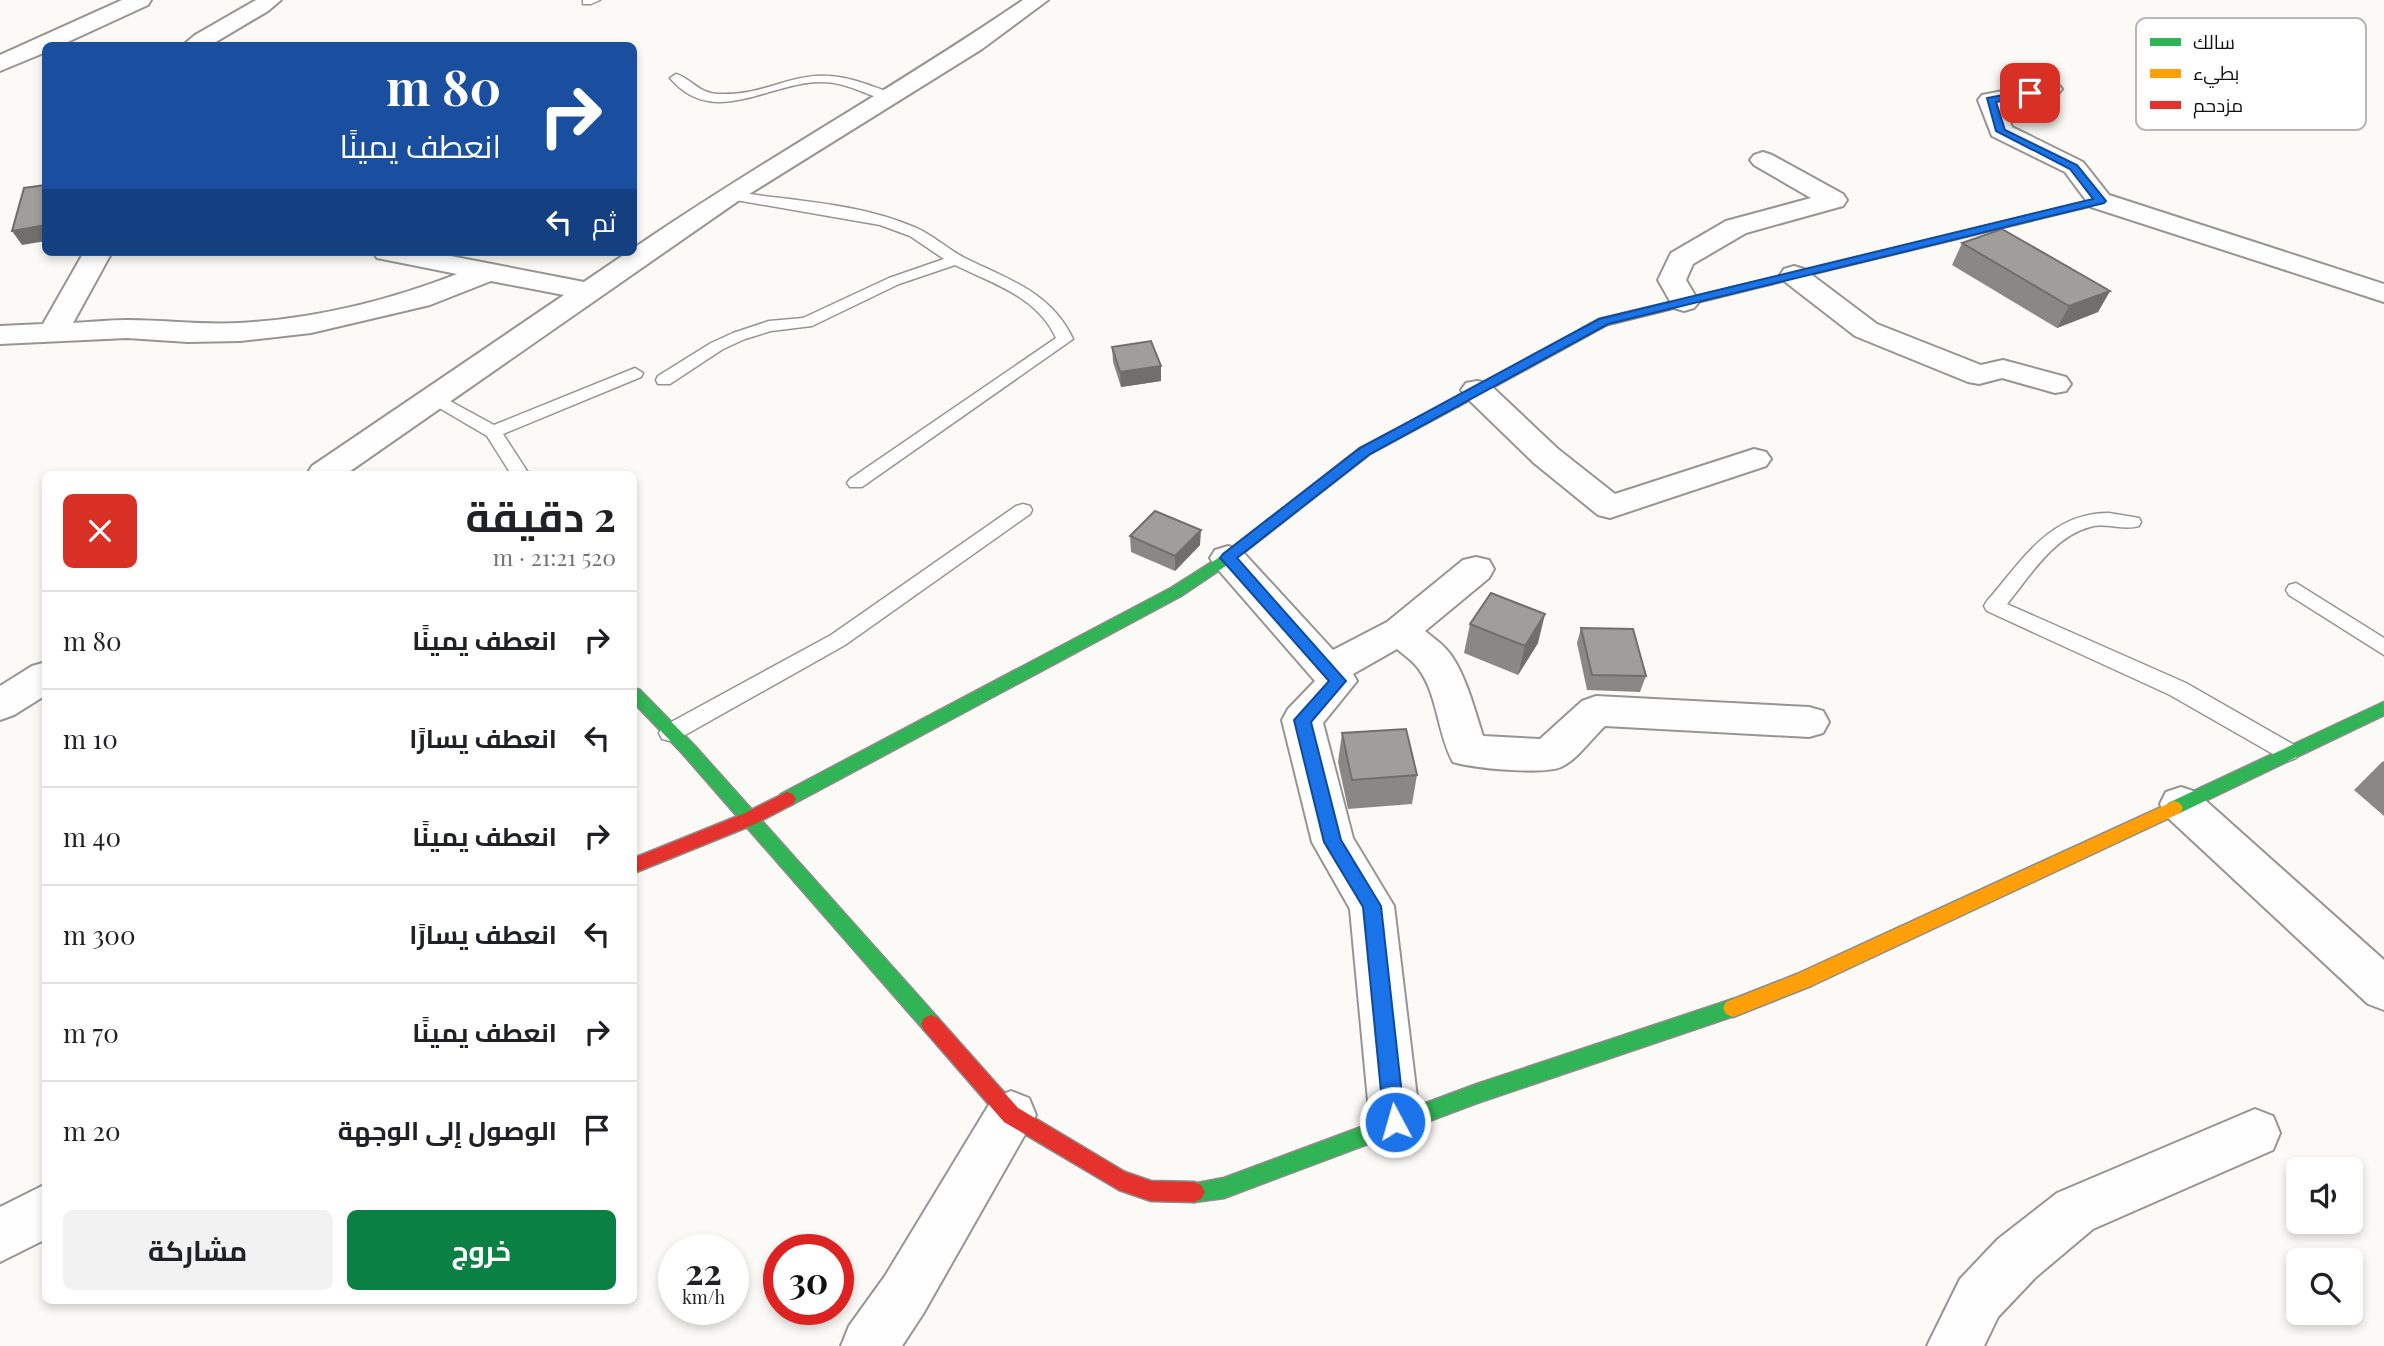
<!DOCTYPE html>
<html lang="ar">
<head>
<meta charset="utf-8">
<style>
	body { margin:0; font-family:"Playfair Display",Cairo,serif; background:#f2f2f2; color:#202124; direction:rtl; height:100vh; display:flex; flex-direction:column; font-size:26px; white-space:nowrap }
	* { box-sizing:border-box; margin:0 }
	p { font-size:23px; color:#757577 }
	.icon { flex:none; width:38px; height:38px; fill:none; stroke:currentColor; stroke-width:2; stroke-linecap:round; stroke-linejoin:round }
	.map { position:relative; flex:1; overflow:hidden; direction:ltr }
	.drawer { position:absolute; left:42px; top:471px; width:595px; height:833px; display:flex; flex-direction:column; background:#fff; border-radius:10px; box-shadow:0 4px 10px #0003; direction:rtl }
	.drawer>* { flex:none }
	.guide { position:absolute; left:42px; top:42px; width:595px; height:214px; border-radius:10px; box-shadow:0 4px 10px #0003; direction:rtl; background:#1a4fa0; color:#fff; overflow:hidden }
	.fabs { position:absolute; left:2286px; top:1157px; display:grid; gap:14px }
	.fabs a { display:grid; place-items:center; width:77px; height:77px; border-radius:10px; background:#fff; box-shadow:0 4px 10px #0003; font-size:35px }
	.speed { position:absolute; left:658px; top:1234px; display:flex; gap:14px; font-size:35px; font-weight:700; text-align:center }
	.speed>* { display:grid; place-content:center; width:91px; height:91px; border-radius:50%; background:#fff; box-shadow:0 4px 10px #0003; line-height:1 }
	.speed small { font-size:18px; font-weight:400 }
	.speed .limit { border:10px solid #d22; background:#fff; color:#111 }
	.pin { position:absolute; display:grid; place-items:center; width:60px; height:60px; color:#fff; margin:-30px; border-radius:14px; box-shadow:0 4px 10px #0006 }
	.me { position:absolute; width:77px; margin:-38px; rotate:354deg; stroke-linejoin:round; filter:drop-shadow(0 0 5px #0008) }
	.turn { display:flex; align-items:center; gap:24px; height:147px; padding:0 21px; font-size:32px }
	.turn .icon { width:91px; height:91px; stroke-width:2.5 }
	.turn b { display:block; font-size:49px; line-height:60px }
	.then { display:flex; align-items:center; height:66px; padding:0 21px; background:#0003; gap:14px; font-size:26px }
	.round { display:grid; place-items:center; flex:none; width:74px; height:74px; border-radius:10px; background:#f2f2f2 }
	.summary { display:flex; align-items:center; justify-content:space-between; height:119px; padding:0 21px }
	h1 { font-size:42px; font-weight:700; line-height:52px }
	.primary-button { display:flex; gap:14px; margin-top:auto; padding:14px 21px }
	.primary-button a { flex:1; height:80px; border-radius:10px; background:#0b8043; color:#fff; font-size:28px; font-weight:700; line-height:80px; text-align:center }
	.primary-button a+a { background:#f2f2f2; color:#202124 }
	ul { padding:0; list-style:none }
	li { display:flex; align-items:center; gap:21px; height:98px; padding:0 21px; border-top:2px solid #e0e0e0 }
	li div { flex:1 }
	li b { display:block; font-size:26px }
	li em { font-style:normal }
	.map>svg:first-child { display:block }
	.lines { fill:none; stroke-linecap:round; stroke-linejoin:round }
	.lane-casing { stroke:#969594; stroke-width:3 }
	.street-casing { stroke:#969594; stroke-width:4 }
	.fast-casing { stroke:#8d8c8a; stroke-width:3 }
	.slow-casing { stroke:#8d8c8a; stroke-width:3 }
	.jam-casing { stroke:#8d8c8a; stroke-width:3 }
	.lane { fill:#fffefe; fill-rule:evenodd }
	.street { fill:#fffefe; fill-rule:evenodd }
	.fast { fill:#30b455; fill-rule:evenodd }
	.slow { fill:#ff9f0a; fill-rule:evenodd }
	.jam { fill:#e5322d; fill-rule:evenodd }
	.wall { fill:#8a8885 }
	.shaded-wall { fill:#706f6c }
	.building { fill:#a09e9b; stroke:#706f6c; stroke-width:2 }
	.route { fill:#1a73e8; stroke:#114b97; stroke-width:2 }
	.key { fill:#fff; stroke:#b7b7b7; stroke-width:2 }
	.key-label { font-size:19px; fill:#101010 }
</style>
</head>
<body>
<div class="map">
<svg width="2384" height="1346" viewBox="0 0 2384 1346">
	<rect width="100%" height="100%" fill="#fcfaf6"/>
	<g class="lines">
		<defs>
			<g id="lane">
				<path d="M583,0H600L591,4H583Z"/>
				<path d="M676,74C692,79 699,94 719,94C778,96 798,60 866,84C876,88 888,90 895,97L889,101C866,95 846,82 822,82C770,81 714,130 670,78Z"/>
				<path d="M729,191C790,201 856,202 914,227C934,235 949,251 969,260C1011,280 1052,294 1073,339L862,487H850L847,483L850,479L1056,338C1037,296 993,284 955,265L899,284L812,326L771,331L745,339L723,349L670,384H658L656,380L658,376L711,343L733,333L769,321L803,318L889,278L944,259L910,236L880,225L724,198L722,195L724,192Z"/>
				<path d="M635,368L643,373L641,377L503,434L529,474H511L487,436L424,399L427,395H439L494,425Z"/>
				<path d="M1023,504L1030,506L1032,510L1030,514L845,645L678,739L670,741L662,739L659,733L662,727L831,635L1016,506Z"/>
				<path d="M2109,513L2139,518L2141,522L2139,526C2123,531 2106,522 2090,527C2053,537 2030,576 2007,604L2186,683L2296,746L2299,752L2296,758L2288,761L2280,758L2170,695L1987,611L1984,606L1987,601C2022,561 2049,513 2109,513Z"/>
				<path d="M2296,583L2384,638V655L2289,595L2286,590L2289,585Z"/>
			</g>
			<g id="street">
				<path d="M122,0H151L148,5L59,46H46V52L0,71V55Z"/>
				<path d="M256,0H281L268,11L209,46H182L195,35Z"/>
				<path d="M1023,0H1048L982,49L738,201L346,474H307L312,466L564,295L491,281L430,305L311,333L240,341L188,342L127,338L0,344V326L43,324L84,252H112L73,323C91,322 109,320 127,320C164,320 201,325 239,323C313,319 388,301 457,274L377,258L373,252H430L584,282L628,252H634V248C761,161 896,87 1023,0Z"/>
				<path d="M2050,82L2058,84L2062,89L2058,94L2004,105L2012,127L2083,162L2109,195L2384,284V302L2091,207L2065,172L1992,136L1978,100L1982,95Z"/>
				<path d="M1763,152L1772,155L1843,194L1847,200L1843,206L1746,233L1693,264L1686,280L1699,302L1694,308L1684,311L1674,308L1658,280L1671,253L1726,221L1811,198L1754,165L1750,160L1754,155Z"/>
				<path d="M1794,266L1804,269L1877,324L1981,365L2003,360L2066,377L2071,384L2066,391L2055,393L2002,378L1979,384L1968,382L1855,336L1784,281L1780,275L1784,269Z"/>
				<path d="M1477,381L1488,383L1558,449L1615,494L1754,449L1766,452L1771,459L1766,466L1610,518L1598,515L1534,463L1466,397L1461,390L1466,383Z"/>
				<path d="M1228,546L1241,550L1333,650L1387,622L1463,560L1476,557L1489,560L1494,569L1489,578L1425,631C1432,637 1440,642 1446,649C1464,668 1475,711 1483,736L1540,739L1582,701L1596,696L1809,707L1823,711L1829,722L1823,733L1809,737L1605,726C1592,738 1577,760 1561,767C1543,775 1472,768 1453,762C1437,733 1438,694 1418,668C1413,661 1404,655 1397,649L1353,674L1357,681L1323,723L1353,838L1394,906L1420,1122L1413,1139L1395,1146L1377,1139L1370,1122L1350,909L1312,842L1282,720L1288,709L1315,681L1215,566L1210,558L1215,550Z"/>
				<path d="M46,662V695L14,715L0,720V686L32,666Z"/>
				<path d="M2181,787L2196,792L2384,960V1010L2368,1004L2166,816L2160,804L2166,792Z"/>
				<path d="M1011,1091L1029,1098L1036,1115L923,1314L902,1346H841L849,1326L885,1276L993,1098Z"/>
				<path d="M2255,1109L2273,1116L2280,1133L2273,1150L2093,1229L2036,1277L1998,1317L1984,1346H1927L1960,1279L1998,1239L2057,1193Z"/>
				<path d="M46,1184V1239L0,1262V1207Z"/>
			</g>
			<g id="fast">
				<path d="M2100,198L2105,201L2104,203L1768,285L1762,282L1764,280Z"/>
				<path d="M1454,399L1460,403L1459,406L1370,454L1233,561L1181,596L793,804L787,806L781,804L778,799L781,794L1171,588L1223,555L1360,448Z"/>
				<path d="M634,688L640,690L694,745L938,1018L941,1024L938,1030L931,1033L924,1030L682,753L634,703Z"/>
				<path d="M2384,702V715L2180,813L2174,815L2168,813L2165,808L2168,803Z"/>
				<path d="M1733,999L1740,1002L1743,1008L1740,1014L1477,1103L1224,1198L1194,1202L1187,1199L1183,1192L1187,1185L1224,1178L1477,1084Z"/>
			</g>
			<g id="slow">
				<path d="M1768,279L1772,280V284L1607,325L1459,406L1454,407L1448,403L1599,319Z"/>
				<path d="M2174,801L2180,803L2183,808L2180,813L1811,986L1733,1017L1726,1014L1723,1008L1726,1002L1797,974Z"/>
			</g>
			<g id="jam">
				<path d="M787,792L793,794L796,799L793,804L755,824L634,873V858L743,814Z"/>
				<path d="M931,1015L938,1018L1018,1108L1125,1172L1151,1181L1194,1182L1201,1185L1205,1192L1201,1199L1194,1202L1151,1201L1119,1190L1004,1122L924,1030L921,1024L924,1018Z"/>
			</g>
		</defs>
		<!-- lane casing -->
		<use href="#lane" class="lane-casing"/>
		<!-- street casing -->
		<use href="#street" class="street-casing"/>
		<!-- fast casing -->
		<use href="#fast" class="fast-casing"/>
		<!-- slow casing -->
		<use href="#slow" class="slow-casing"/>
		<!-- jam casing -->
		<use href="#jam" class="jam-casing"/>
		<!-- lane -->
		<use href="#lane" class="lane"/>
		<!-- street -->
		<use href="#street" class="street"/>
		<!-- fast -->
		<use href="#fast" class="fast"/>
		<!-- slow -->
		<use href="#slow" class="slow"/>
		<!-- jam -->
		<use href="#jam" class="jam"/>
	</g>
	<!-- wall -->
	<g class="wall">
		<path d="M1962,243L2110,291L2098,312L2057,328L1952,265Z"/>
		<path d="M1112,347L1161,381L1121,387L1113,362Z"/>
		<path d="M1130,536L1200,545L1175,571L1131,552Z"/>
		<path d="M1470,624L1538,643L1518,675L1464,653Z"/>
		<path d="M1581,628L1646,676L1640,692L1587,690L1577,643Z"/>
		<path d="M1342,733L1417,775L1412,804L1348,809L1338,762Z"/>
		<path d="M2384,761V816L2354,790L2382,762Z"/>
	</g>
	<!-- shaded-wall -->
	<g class="shaded-wall">
		<path d="M46,225V241L22,245L12,231Z"/>
		<path d="M2110,291L2098,312L2057,328L2069,306Z"/>
		<path d="M1161,366V381L1121,387L1120,372Z"/>
		<path d="M1201,530L1200,545L1175,571V556Z"/>
		<path d="M1545,614L1538,643L1518,675L1525,646Z"/>
	</g>
	<!-- building -->
	<g class="building">
		<path d="M46,185V225L12,231L24,188Z"/>
		<path d="M2002,229L2110,291L2069,306L1962,243Z"/>
		<path d="M1151,341L1161,366L1120,372L1112,347Z"/>
		<path d="M1155,511L1201,530L1175,556L1130,536Z"/>
		<path d="M1491,593L1545,614L1525,646L1470,624Z"/>
		<path d="M1581,628L1633,629L1646,676L1592,675Z"/>
		<path d="M1406,729L1417,775L1352,780L1342,733Z"/>
	</g>
	<!-- route -->
	<path class="route" d="M2030,90L2035,93L2034,95L1996,102L2005,130L2077,165L2106,201L2104,203L1608,324L1370,454L1237,558L1346,681L1311,722L1341,840L1381,906L1405,1122L1402,1129L1395,1132L1387,1129L1384,1122L1363,907L1324,842L1294,720L1329,681L1223,561L1220,558L1223,554L1360,448L1599,319L2093,199L2070,169L1996,131L1987,98Z"/>
	<!-- legend -->
	<rect x="2136" y="18" width="230" height="112" rx="10" class="key"/>
	<rect x="2150" y="38" width="31" height="8" fill="#30b455"/>
	<rect x="2150" y="69" width="31" height="9" fill="#ff9f0a"/>
	<rect x="2150" y="101" width="31" height="8" fill="#e5322d"/>
	<g class="key-label">
		<text x="2193" y="49">سالك</text>
		<text x="2193" y="80">بطيء</text>
		<text x="2193" y="112">مزدحم</text>
	</g>
</svg>
<div class="fabs">
<a><svg class="icon" aria-label="sound" viewBox="0 0 24 24"><path d="M4 9h4l5-4v14l-5-4H4zM17 9q2 3 0 6"/></svg></a>
<a><svg class="icon" aria-label="search" viewBox="0 0 24 24"><circle cx="10" cy="10" r="6"/><path d="M15 15l6 6"/></svg></a>
</div>
<div class="speed"><div>22<small>km/h</small></div><div class="limit">30</div></div>
<div class="pin" style="left:2030px;top:93px;background:#d93025"><svg class="icon" aria-label="arrive" viewBox="0 0 24 24"><path d="M6 21V4h12l-3 4 3 4H6"/></svg></div>
<svg class="me" style="left:1395px;top:1122px" viewBox="-20 -20 40 40"><circle r="17" fill="#1a73e8" stroke="#fff" stroke-width="3"/><path d="M0-11L8 9 0 5-8 9z" fill="#fff"/></svg>
<div class="guide">
<div class="turn"><svg class="icon" aria-label="right" viewBox="0 0 24 24"><path d="M7 20v-9h11M14 6l5 5-5 5"/></svg><div><b>80 m</b>انعطف يمينًا</div></div>
<div class="then">ثم<svg class="icon" aria-label="left" viewBox="0 0 24 24"><path d="M17 20v-9H6M10 6l-5 5 5 5"/></svg></div>
</div>
<section class="drawer">
<div class="summary"><div><h1>2 دقيقة</h1><p>520 m · 21:21</p></div><a class="round" style="background:#d93025;color:#fff"><svg class="icon" aria-label="close" viewBox="0 0 24 24"><path d="M6 6l12 12M18 6L6 18"/></svg></a></div>
<ul>
<li><svg class="icon" aria-label="right" viewBox="0 0 24 24"><path d="M7 20v-9h11M14 6l5 5-5 5"/></svg><div><b>انعطف يمينًا</b></div><em>80 m</em></li>
<li><svg class="icon" aria-label="left" viewBox="0 0 24 24"><path d="M17 20v-9H6M10 6l-5 5 5 5"/></svg><div><b>انعطف يسارًا</b></div><em>10 m</em></li>
<li><svg class="icon" aria-label="right" viewBox="0 0 24 24"><path d="M7 20v-9h11M14 6l5 5-5 5"/></svg><div><b>انعطف يمينًا</b></div><em>40 m</em></li>
<li><svg class="icon" aria-label="left" viewBox="0 0 24 24"><path d="M17 20v-9H6M10 6l-5 5 5 5"/></svg><div><b>انعطف يسارًا</b></div><em>300 m</em></li>
<li><svg class="icon" aria-label="right" viewBox="0 0 24 24"><path d="M7 20v-9h11M14 6l5 5-5 5"/></svg><div><b>انعطف يمينًا</b></div><em>70 m</em></li>
<li><svg class="icon" aria-label="arrive" viewBox="0 0 24 24"><path d="M6 21V4h12l-3 4 3 4H6"/></svg><div><b>الوصول إلى الوجهة</b></div><em>20 m</em></li>
</ul>
<div class="primary-button"><a>خروج</a><a>مشاركة</a></div>
</section>
</div>
</body>
</html>
